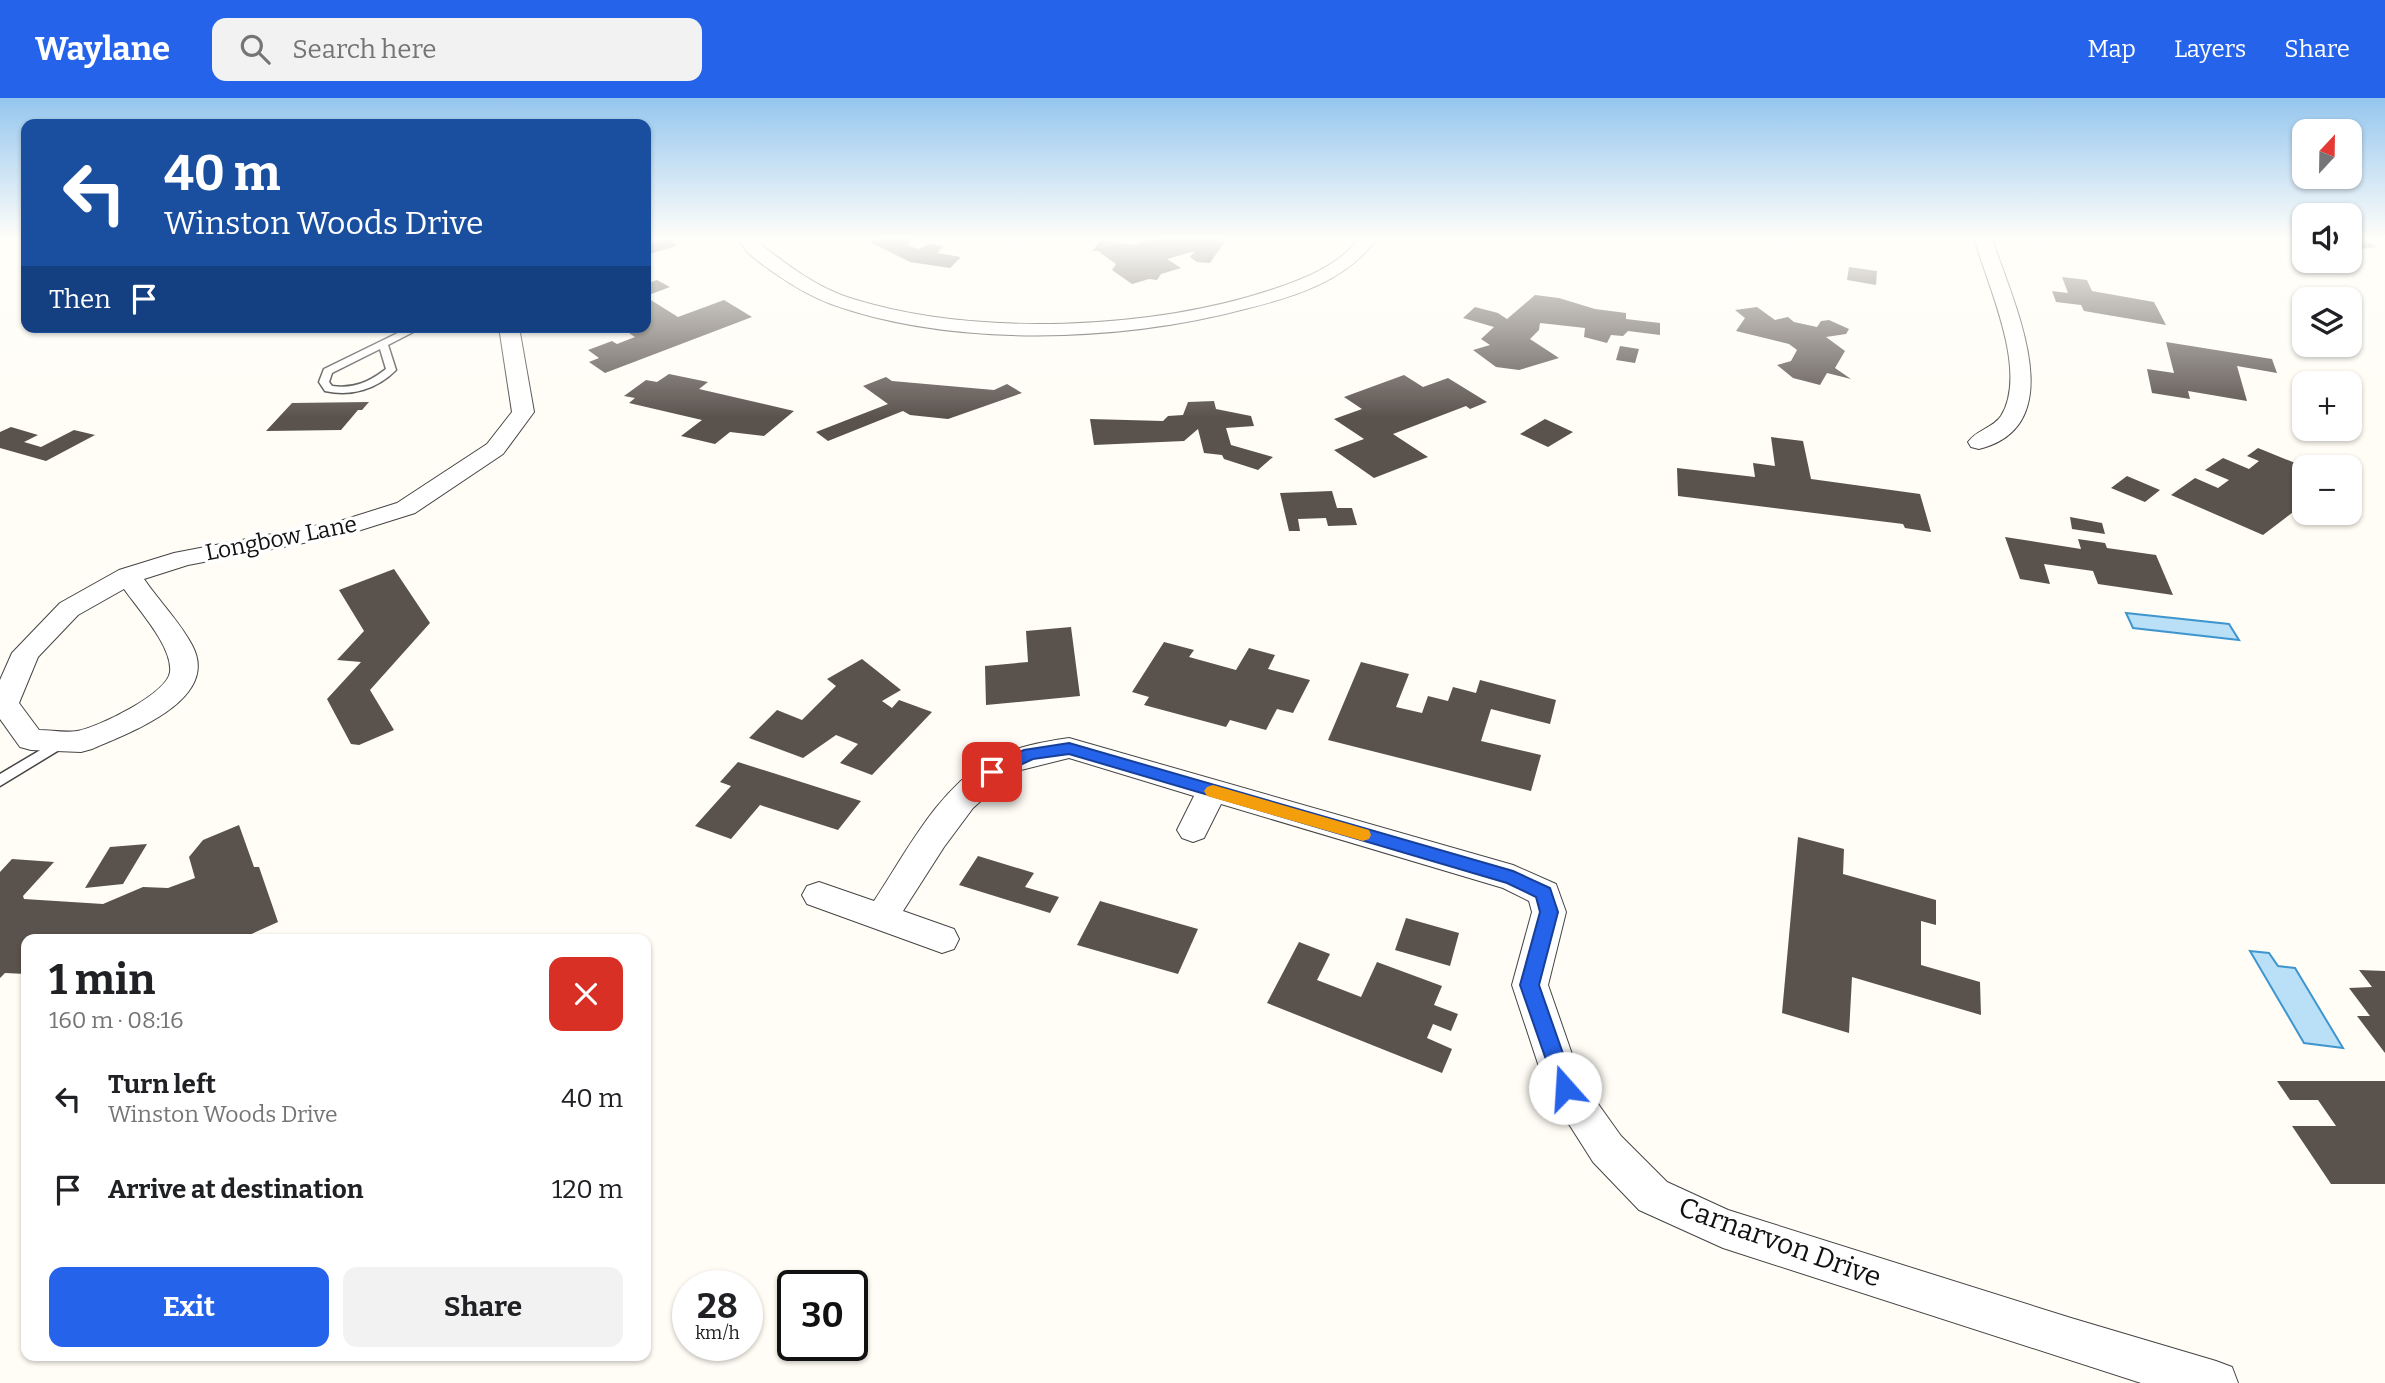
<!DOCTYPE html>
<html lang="en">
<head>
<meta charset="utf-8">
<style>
	body { margin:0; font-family:Bitter,serif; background:#f2f2f2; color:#202124; height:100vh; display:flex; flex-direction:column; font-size:26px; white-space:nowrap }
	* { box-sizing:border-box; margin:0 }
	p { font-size:23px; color:#757577 }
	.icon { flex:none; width:38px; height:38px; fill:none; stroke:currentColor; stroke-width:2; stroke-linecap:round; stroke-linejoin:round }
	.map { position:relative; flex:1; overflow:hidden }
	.details { position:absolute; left:21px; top:836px; width:630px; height:427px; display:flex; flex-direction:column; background:#fff; border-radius:14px; box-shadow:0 2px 5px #0004 }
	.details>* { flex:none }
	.guide { position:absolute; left:21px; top:21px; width:630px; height:214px; border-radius:14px; box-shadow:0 2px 5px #0004; background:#1a4fa0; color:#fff; overflow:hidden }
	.needle { width:46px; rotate:22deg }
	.tools { position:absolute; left:2292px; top:21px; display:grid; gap:14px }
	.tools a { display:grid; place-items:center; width:70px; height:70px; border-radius:14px; background:#fff; box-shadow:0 2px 5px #0004; font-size:35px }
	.speed { position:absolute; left:672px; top:1172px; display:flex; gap:14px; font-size:35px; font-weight:700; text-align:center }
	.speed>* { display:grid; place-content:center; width:91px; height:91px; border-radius:50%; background:#fff; box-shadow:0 2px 5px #0004; line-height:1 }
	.speed small { font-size:18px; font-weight:400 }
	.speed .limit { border:4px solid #111; border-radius:10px; background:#fff; color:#111 }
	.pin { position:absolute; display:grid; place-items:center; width:60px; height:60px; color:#fff; margin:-30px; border-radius:14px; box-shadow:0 4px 10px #0006 }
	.me { position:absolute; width:77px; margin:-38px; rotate:341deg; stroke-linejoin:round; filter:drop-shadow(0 0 5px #0008) }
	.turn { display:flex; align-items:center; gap:24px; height:147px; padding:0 28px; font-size:32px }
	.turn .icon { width:91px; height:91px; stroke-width:2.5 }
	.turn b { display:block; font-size:49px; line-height:60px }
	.then { display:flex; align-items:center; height:66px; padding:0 28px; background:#0003; gap:14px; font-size:26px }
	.round { display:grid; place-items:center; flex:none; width:74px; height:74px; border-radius:14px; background:#f2f2f2 }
	.summary { display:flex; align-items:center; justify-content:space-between; height:119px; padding:0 28px }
	h1 { font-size:42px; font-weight:700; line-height:52px }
	.cta { display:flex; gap:14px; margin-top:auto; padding:14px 28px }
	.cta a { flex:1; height:80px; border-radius:14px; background:#2563eb; color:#fff; font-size:28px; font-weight:700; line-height:80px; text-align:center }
	.cta a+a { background:#f2f2f2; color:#202124 }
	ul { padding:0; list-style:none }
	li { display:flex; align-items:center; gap:21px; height:91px; padding:0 28px }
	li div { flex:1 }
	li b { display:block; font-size:26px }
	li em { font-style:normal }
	header { display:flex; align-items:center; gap:42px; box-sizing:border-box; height:98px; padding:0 35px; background:#2563eb; color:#fff }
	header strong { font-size:33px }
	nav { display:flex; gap:38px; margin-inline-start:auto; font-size:24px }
	.search { width:490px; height:63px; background:#f2f2f2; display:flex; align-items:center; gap:18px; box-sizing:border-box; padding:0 24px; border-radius:14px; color:#757577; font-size:26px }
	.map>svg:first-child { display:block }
	.water { fill:#b9e0f7; stroke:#3f96cf; stroke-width:2 }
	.building { fill:#5a524d }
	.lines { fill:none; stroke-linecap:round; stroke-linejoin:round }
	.service-casing { stroke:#444; stroke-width:3 }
	.minor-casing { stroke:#444; stroke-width:2 }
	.service { fill:#fff; fill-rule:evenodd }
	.minor { fill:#fff; fill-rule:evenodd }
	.route { fill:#2563eb; stroke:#184099; stroke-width:2 }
	.slow { fill:#f59e0b }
	.labels { text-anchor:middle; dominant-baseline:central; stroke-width:7; stroke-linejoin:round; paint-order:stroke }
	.street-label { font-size:23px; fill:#111; stroke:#fff }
	.near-street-label { font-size:28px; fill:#111; stroke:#fff }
</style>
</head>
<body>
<header>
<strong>Waylane</strong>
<div class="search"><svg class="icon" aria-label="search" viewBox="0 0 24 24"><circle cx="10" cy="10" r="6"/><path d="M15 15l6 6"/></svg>Search here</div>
<nav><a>Map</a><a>Layers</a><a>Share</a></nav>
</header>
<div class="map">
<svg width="2385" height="1285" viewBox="0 0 2385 1285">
	<rect width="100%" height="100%" fill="#fffdf5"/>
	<!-- water -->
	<g class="water">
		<path d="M2126,515L2229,526L2239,542L2133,530Z"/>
		<path d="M2250,853L2269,855L2278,868L2295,870L2343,950L2304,945Z"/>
	</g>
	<!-- building -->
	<g class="building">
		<path d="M646,140H653L652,145L668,140L677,148L646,157Z"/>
		<path d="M875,140H915L907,147L918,151L929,146L944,148L937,155L961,159L950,170L910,164L870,144Z"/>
		<path d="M1158,140H1227L1210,165L1197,164L1190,159L1195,153L1167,161L1181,170L1161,176L1157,182L1149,181L1132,186L1112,172L1116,166L1098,153H1092L1101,142L1133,147Z"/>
		<path d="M2350,140H2374L2366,143L2378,149L2350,152Z"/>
		<path d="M1849,169L1877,173L1876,187L1847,182Z"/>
		<path d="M2062,179L2087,182L2092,193L2154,204L2166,227L2084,213L2081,207L2056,204L2052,193L2068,195Z"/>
		<path d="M657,182L670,189L646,198V186Z"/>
		<path d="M1535,197L1559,200L1595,211L1626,215V221L1660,225V237L1628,233L1623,238L1611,237L1607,245L1584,239L1585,230L1540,225L1539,232L1530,241L1559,260L1519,272L1496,269L1473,252L1490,247L1481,241L1494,229L1463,220L1475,209L1498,215L1507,221Z"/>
		<path d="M646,199L678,219L724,202L752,219L605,275L589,264L599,260L588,252L612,243L617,246L635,239L620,229H646Z"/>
		<path d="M1757,209L1775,222L1788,219L1794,224L1817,229L1821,223L1829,222L1849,231L1846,236L1826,239L1845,253L1835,270L1851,281L1827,275L1820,287L1793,280L1777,267L1791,263L1797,252L1789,246L1736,233L1745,220L1735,212Z"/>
		<path d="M2166,244L2272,261L2277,275L2237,268L2247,303L2188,293L2190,301L2152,295L2147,271L2174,275Z"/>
		<path d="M1620,248L1639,251L1635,265L1616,262Z"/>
		<path d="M669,276L708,284L699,291L794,313L764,338L730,334L715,346L681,338L702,322L629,305L635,300L624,298L646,282L657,284Z"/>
		<path d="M1404,277L1423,289L1448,280L1487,304L1470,311L1466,308L1393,336L1428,359L1374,380L1334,352L1364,341L1334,321L1362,311L1344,299Z"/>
		<path d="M886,279L892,283L994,292L1007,286L1022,295L948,321L910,317L903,313L828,343L816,334L888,306L863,288Z"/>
		<path d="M1214,303L1216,311L1251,318L1254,328L1226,330L1231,347L1273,359L1258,372L1224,361L1222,357L1204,355L1198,331L1184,343L1094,347L1090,321L1163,323L1168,318L1183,317L1188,304Z"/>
		<path d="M369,304L362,312H358L341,332L266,333L292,305Z"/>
		<path d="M1545,321L1573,334L1548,349L1520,336Z"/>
		<path d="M11,329L38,337L24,344L41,349L74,332L95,337L46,363L0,350V334Z"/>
		<path d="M1771,339L1803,343L1811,381L1920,396L1931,434L1905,430L1903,426L1678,398L1677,370L1755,379L1753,365L1775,368Z"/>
		<path d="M2258,350L2305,369V405L2263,437L2171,397L2195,380L2218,390L2229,382L2205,372L2223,360L2249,371L2259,363L2247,358Z"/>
		<path d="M2127,378L2160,392L2145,404L2111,390Z"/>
		<path d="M1332,393L1337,410H1352L1357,427L1328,428L1326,420L1298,421L1300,433H1289L1280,395Z"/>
		<path d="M2070,419L2102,425L2105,436L2072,431Z"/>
		<path d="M2005,439L2081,451L2078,441L2105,445L2107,450L2156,457L2173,497L2098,486L2093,473L2044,466L2050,486L2020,481Z"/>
		<path d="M394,471L430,525L370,592L394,632L359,647L351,646L327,601L361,564L337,562L364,533L339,492Z"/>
		<path d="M1071,529L1080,598L986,607L985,568L1028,564L1026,533Z"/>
		<path d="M1164,544L1194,552L1189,559L1236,572L1249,550L1275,557L1268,571L1310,582L1293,615L1277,611L1266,632L1230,622L1226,629L1144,607L1149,599L1132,594Z"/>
		<path d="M862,561L901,592L882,603L892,610L899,602L932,614L872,677L840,665L858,646L836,637L803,660L749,640L777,612L802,622L836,588L827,581Z"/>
		<path d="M1361,564L1409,576L1396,609L1422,615L1428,598L1448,603L1453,589L1476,595L1480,582L1556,602L1550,626L1491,611L1481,643L1541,657L1531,693L1328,642Z"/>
		<path d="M738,664L861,703L838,732L760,707L731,741L695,728L731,688L720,684Z"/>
		<path d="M239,727L254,769H259L278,824L238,842H26V876L5,875L0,880V774L12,761L54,764L23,798L24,801L103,806L143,789L168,790L195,780L189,759L203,742Z"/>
		<path d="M1798,739L1844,751L1843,776L1936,802V827L1921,823V867L1980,884L1981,917L1852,879L1849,935L1782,915Z"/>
		<path d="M147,746L123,786L85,790L110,749Z"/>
		<path d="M978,758L1034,775L1025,789L1059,799L1050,815L959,787Z"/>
		<path d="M1100,803L1198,831L1178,876L1077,847Z"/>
		<path d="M1406,820L1459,835L1450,868L1395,852Z"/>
		<path d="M1299,844L1330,856L1317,882L1361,899L1377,864L1442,888L1434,907L1458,916L1451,933L1433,926L1427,940L1452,951L1442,975L1267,905Z"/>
		<path d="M2359,872L2385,873V955L2357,918H2370L2349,890L2372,889Z"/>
		<path d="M2277,983H2385V1086H2331L2292,1028H2336L2318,1002H2290Z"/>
	</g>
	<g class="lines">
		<defs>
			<g id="service">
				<path d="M410,229H423L388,247L396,272C377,291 352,299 325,293L319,284L324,271ZM380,251L386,271C369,284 354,291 332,288L329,284L332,275Z"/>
				<path d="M64,638L69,640L71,643L69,646L0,688V676Z"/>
			</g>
			<g id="minor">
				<path d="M738,140H756L758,144C787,167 817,190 853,201C975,239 1153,232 1274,191C1304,181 1340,167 1359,140H1377C1347,183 1294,199 1245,211C1121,244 953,250 831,206C812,199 793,188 776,176C762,166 745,156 738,140Z"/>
				<path d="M1974,140H1992C2010,199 2076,327 1979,351L1971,349L1968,344C1976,332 1993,330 2001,318C2029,273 1987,186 1974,140Z"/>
				<path d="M499,229H519L534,314L503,356L415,415L345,437L188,467L144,481C159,503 180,524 192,547C222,602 128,635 92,651L81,654L31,652L20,649L0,621V582L12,555L60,505L119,472L174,455L340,423L397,405L487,346L512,314ZM124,491C138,511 173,549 170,574C167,596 97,630 77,633C65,635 51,632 39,632L19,605L38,559L78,517Z"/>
				<path d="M1069,640L1513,767L1556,786L1566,814L1548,887L1581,982L1621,1038L1667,1084L1728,1112L2071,1220L2216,1263L2232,1269L2238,1285H2141L1723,1150L1639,1112L1593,1064L1546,990L1512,887L1532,814L1529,803L1503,790L1221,706L1204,740L1193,744L1182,740L1177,732L1194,698L1069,660L1021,672L1004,682L973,710L944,749L903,813L954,831L959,841L954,851L942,855L807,806L802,797L807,788L819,784L874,803C906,755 938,690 991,661C1015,649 1042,644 1069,640Z"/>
			</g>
		</defs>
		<!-- service casing -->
		<use href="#service" class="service-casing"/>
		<!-- minor casing -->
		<use href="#minor" class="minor-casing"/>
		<!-- service -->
		<use href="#service" class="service"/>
		<!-- minor -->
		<use href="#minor" class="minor"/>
	</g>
	<!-- sky -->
	<linearGradient id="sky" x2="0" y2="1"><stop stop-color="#95c6ee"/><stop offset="0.44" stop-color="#fffefa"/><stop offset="1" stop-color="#fffefa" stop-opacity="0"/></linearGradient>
	<rect width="2385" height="320" fill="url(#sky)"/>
	<!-- route -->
	<path class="route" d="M1069,645L1513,773L1550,790L1558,814L1539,887L1575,990L1572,996L1565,999L1558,996L1520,887L1540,814L1536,799L1507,785L1069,656L1033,661L992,680L984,674L986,670L1024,652Z"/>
	<!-- slow -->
	<path class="slow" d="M1213,687L1369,732L1371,737L1369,741L1363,743L1207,698L1204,693L1207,689Z"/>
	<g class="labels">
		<!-- street labels -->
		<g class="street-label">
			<text transform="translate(281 440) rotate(-11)">Longbow Lane</text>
		</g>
		<!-- near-street labels -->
		<g class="near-street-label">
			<text transform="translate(1780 1144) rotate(20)">Carnarvon Drive</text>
		</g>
	</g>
</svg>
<div class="tools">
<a><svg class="needle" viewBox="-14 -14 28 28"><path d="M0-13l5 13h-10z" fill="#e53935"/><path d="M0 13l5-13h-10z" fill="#757577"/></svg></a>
<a><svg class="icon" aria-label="sound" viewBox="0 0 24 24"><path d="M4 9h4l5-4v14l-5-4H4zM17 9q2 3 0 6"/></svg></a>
<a><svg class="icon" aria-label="layers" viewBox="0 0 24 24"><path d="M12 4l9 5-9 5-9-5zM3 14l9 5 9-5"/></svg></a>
<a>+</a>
<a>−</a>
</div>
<div class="speed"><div>28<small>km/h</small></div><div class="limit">30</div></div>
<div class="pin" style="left:992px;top:674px;background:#d93025"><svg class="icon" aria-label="arrive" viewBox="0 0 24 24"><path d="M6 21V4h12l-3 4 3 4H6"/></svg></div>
<svg class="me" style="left:1565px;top:990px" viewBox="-20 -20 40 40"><circle r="19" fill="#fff"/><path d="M0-13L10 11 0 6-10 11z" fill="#2563eb"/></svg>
<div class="guide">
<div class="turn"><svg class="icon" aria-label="left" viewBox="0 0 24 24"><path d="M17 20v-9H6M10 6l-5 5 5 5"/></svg><div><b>40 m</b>Winston Woods Drive</div></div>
<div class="then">Then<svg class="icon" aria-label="arrive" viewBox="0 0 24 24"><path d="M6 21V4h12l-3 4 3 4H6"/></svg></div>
</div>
<section class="details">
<div class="summary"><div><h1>1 min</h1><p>160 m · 08:16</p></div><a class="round" style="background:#d93025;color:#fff"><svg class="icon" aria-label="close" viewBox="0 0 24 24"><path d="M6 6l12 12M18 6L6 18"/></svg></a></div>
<ul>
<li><svg class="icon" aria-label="left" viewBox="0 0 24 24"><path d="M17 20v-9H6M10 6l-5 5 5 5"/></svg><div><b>Turn left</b><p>Winston Woods Drive</p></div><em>40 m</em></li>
<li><svg class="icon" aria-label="arrive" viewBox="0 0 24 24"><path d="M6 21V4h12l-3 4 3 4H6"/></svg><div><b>Arrive at destination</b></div><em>120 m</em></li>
</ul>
<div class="cta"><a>Exit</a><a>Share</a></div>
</section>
</div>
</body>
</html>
